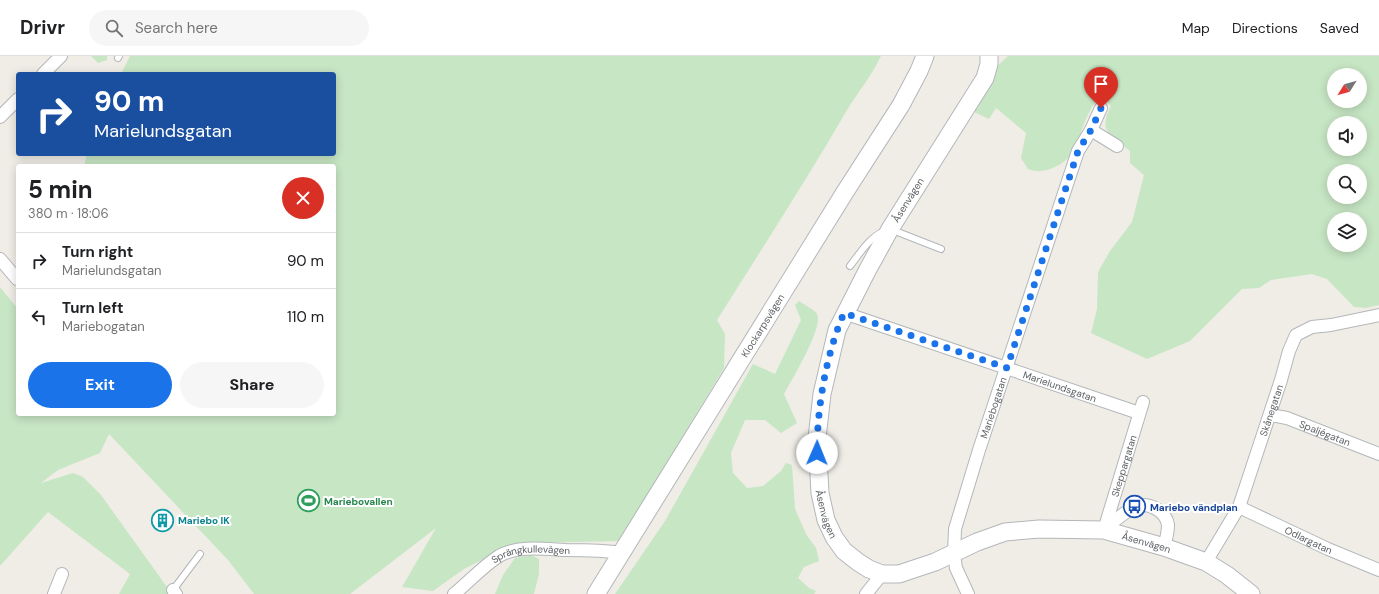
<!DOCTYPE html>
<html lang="en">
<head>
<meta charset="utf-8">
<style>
	body { margin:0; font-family:"DM Sans",sans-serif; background:#f6f6f6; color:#202124; height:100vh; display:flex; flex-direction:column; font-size:15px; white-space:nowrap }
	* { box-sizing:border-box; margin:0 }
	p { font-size:13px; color:#757577 }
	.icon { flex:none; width:22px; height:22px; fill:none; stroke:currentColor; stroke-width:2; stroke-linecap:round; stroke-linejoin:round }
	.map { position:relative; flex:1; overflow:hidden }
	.panel { position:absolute; left:16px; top:108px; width:320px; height:252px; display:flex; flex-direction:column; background:#fff; border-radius:4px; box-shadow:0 2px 10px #0003 }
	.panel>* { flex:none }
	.top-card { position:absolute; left:16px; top:16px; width:320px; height:84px; border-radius:4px; box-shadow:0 2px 10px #0003; background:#1a4fa0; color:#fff; overflow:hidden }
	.needle { width:26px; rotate:233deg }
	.buttons { position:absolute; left:1327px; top:12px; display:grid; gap:8px }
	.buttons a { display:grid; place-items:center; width:40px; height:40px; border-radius:50%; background:#fff; box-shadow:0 2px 10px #0003; font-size:20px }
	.pin { position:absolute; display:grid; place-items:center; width:34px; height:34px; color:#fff; margin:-41px -17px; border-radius:50% 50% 50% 0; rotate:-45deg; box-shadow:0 0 4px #0007 }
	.pin .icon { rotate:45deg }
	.me { position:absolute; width:44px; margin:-22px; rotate:1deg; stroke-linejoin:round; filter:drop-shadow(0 0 3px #0008) }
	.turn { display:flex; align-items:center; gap:14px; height:84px; padding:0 12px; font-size:18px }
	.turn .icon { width:52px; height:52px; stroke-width:2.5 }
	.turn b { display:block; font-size:28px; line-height:34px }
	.round { display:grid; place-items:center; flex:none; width:42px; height:42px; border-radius:21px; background:#f6f6f6 }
	.headline { display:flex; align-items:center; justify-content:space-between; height:68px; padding:0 12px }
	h1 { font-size:24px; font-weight:700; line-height:30px }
	.button { display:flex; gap:8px; margin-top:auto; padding:8px 12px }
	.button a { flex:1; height:46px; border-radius:24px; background:#1a73e8; color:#fff; font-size:16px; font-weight:700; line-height:46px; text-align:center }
	.button a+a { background:#f6f6f6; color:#202124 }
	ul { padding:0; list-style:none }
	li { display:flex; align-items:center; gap:12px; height:56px; padding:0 12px; border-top:1px solid #e0e0e0 }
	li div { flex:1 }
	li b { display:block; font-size:15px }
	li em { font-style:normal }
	header { display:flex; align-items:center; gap:24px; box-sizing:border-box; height:56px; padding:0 20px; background:#fff; border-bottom:1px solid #e0e0e0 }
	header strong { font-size:19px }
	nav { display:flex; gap:22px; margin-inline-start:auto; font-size:14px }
	.search { width:280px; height:36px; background:#f6f6f6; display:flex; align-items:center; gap:10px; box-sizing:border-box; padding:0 14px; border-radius:22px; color:#757577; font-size:15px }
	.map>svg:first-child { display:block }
	.green { fill:#c7e6c4; fill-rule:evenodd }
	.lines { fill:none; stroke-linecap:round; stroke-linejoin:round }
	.lane-casing { stroke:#b3b7ba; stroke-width:8 }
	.street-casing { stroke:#b3b7ba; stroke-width:14 }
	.secondary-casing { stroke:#b3b6ba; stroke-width:19 }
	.lane { stroke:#fff; stroke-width:6 }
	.street { stroke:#fff; stroke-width:12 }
	.secondary { stroke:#fff; stroke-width:17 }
	.route { stroke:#1a73e8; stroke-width:7; stroke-dasharray:0 12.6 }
	.labels { text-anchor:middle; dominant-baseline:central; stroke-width:4; stroke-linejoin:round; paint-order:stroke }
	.street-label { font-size:10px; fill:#5e6266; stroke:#fff }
	.leisure-label { font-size:10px; font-weight:bold; fill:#27864d; stroke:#fff; text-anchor:start }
	.transit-label { font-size:10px; font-weight:bold; fill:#164399; stroke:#fff; text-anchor:start }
	.culture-label { font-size:10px; font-weight:bold; fill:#0d838f; stroke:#fff; text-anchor:start }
</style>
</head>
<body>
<header>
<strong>Drivr</strong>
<div class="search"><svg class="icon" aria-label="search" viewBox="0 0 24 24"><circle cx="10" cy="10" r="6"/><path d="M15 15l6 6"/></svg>Search here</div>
<nav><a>Map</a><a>Directions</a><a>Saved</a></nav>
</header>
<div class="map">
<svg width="1379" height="538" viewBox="0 0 1379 538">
	<rect width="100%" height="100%" fill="#efede6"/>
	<!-- green -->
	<g class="green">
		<path d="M91,0H107V4L98,7Z"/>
		<path d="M130,0H881C872,19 858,36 847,54C806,125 761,194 717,264L725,278L724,312L619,485L518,487L496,497L464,513L433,535L402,531L436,472L350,538H254L228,504L109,378L100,397L58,414L41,427L73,417L83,421L101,439L172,538H119L130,518L48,456L0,510V231L18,253V358H334V110H84L87,98H334V18H121Z"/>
		<path d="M1008,0H1379V249L1366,252L1354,251L1327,223L1312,218L1271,224L1259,232L1242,233L1190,285L1147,303L1091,277L1097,253L1098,216L1110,195L1132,166L1144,119L1130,107V95C1112,79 1097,77 1111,50L1101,40C1097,44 1092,50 1090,55C1077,77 1081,99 1055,111C1046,115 1038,117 1028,113L1021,102L1026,77L996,52L989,63L974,56L993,14ZM1334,19H1360V45H1334ZM1334,67H1360V93H1334ZM1334,115H1360V141H1334ZM1334,163H1360V189H1334Z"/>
		<path d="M799,245C804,249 814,253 817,258C824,271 791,325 784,338L797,367L781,377L765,364H745L731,397L733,417L747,432L763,430L781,415L786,407L792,409L795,453L806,478L816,492L819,505L804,511L798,522L809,532L816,535L814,538H615L665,465L753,308L775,318L801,264L795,249Z"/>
		<path d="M531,499L539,503V518L534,538H495L503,519L515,502Z"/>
	</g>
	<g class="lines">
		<defs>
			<g id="lane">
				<path d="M118,2L119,0"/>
				<path d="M850,210C861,196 871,178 890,173L941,193"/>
				<path d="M173,534L200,498"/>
			</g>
			<g id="street">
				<path d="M43,18L61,0"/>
				<path d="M0,61L18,43"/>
				<path d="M1091,74L1117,90"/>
				<path d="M0,203L17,223"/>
				<path id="s1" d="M844,257L1139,357"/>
				<path id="s2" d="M1270,359L1287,362L1379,398"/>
				<path id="s3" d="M1239,451L1328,493L1379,514"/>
				<path d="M1105,473C1114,465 1124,456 1135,451C1148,445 1166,455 1168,469C1168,476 1166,484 1164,491"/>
				<path id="s4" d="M1104,474L1143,346"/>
				<path id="s5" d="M1206,506L1239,451L1281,324L1289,295L1296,279L1312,271L1331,269L1379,259"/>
				<path d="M173,534L176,538"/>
				<path d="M54,538L62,518"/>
				<path id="s6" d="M454,538C469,526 483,510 499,500C518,489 545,493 566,494C584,494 603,494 621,497"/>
				<path d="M866,538L882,518"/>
				<path id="s7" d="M968,538L956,512L954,498L955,473L979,394L1078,95L1091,74L1101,52"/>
			</g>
			<g id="secondary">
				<path id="s8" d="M989,0V8L985,22L890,173L867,215L837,274L822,338L817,382L820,437L826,464L834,481L844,495L858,506L869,513L882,518H899L935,506L977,486L1005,476L1039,473L1104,474L1164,491L1206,506L1227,519L1251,538"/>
				<path id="s9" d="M596,538L845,136L901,49L919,15L925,0"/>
			</g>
		</defs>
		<!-- lane casing -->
		<use href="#lane" class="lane-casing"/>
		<!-- street casing -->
		<use href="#street" class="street-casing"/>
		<!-- secondary casing -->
		<use href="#secondary" class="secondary-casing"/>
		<!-- lane -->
		<use href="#lane" class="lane"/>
		<!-- street -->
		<use href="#street" class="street"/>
		<!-- secondary -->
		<use href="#secondary" class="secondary"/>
	</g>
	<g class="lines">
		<!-- route -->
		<path class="route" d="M817,397C817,352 826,298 844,257L1007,312L1078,95L1091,74L1101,52"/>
	</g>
	<!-- icons -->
	<defs>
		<symbol id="stadium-ring" viewBox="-11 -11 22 22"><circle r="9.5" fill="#fff" stroke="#2e9e5b" stroke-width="1.5"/><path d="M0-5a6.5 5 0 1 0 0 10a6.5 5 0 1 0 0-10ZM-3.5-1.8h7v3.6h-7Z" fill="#2e9e5b"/></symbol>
		<symbol id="bus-ring" viewBox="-11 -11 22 22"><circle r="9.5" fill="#fff" stroke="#1a4fb4" stroke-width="1.5"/><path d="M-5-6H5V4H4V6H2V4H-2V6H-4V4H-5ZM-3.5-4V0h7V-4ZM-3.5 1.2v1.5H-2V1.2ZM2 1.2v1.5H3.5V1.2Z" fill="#1a4fb4"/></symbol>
		<symbol id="building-ring" viewBox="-11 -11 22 22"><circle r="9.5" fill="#fff" stroke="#0f9aa8" stroke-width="1.5"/><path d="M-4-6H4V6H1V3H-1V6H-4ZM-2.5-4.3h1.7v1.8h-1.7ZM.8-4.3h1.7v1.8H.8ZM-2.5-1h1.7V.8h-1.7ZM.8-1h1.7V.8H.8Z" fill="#0f9aa8"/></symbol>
	</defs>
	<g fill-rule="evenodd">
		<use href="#stadium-ring" x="296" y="432" width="25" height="25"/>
		<use href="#bus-ring" x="1122" y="438" width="25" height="25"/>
		<use href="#building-ring" x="150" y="452" width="25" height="25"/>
	</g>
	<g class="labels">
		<!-- street labels -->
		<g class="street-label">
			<text transform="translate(908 144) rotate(-58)">Åsenvägen</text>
			<text stroke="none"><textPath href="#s9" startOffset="316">Klockarpsvägen</textPath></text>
			<text stroke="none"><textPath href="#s1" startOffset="228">Marielundsgatan</textPath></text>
			<text stroke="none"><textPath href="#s7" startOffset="195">Mariebogatan</textPath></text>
			<text stroke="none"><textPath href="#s5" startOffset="166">Skånegatan</textPath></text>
			<text stroke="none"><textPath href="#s2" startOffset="58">Spaljégatan</textPath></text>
			<text stroke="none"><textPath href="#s4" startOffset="67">Skeppargatan</textPath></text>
			<text stroke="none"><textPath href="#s8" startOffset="502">Åsenvägen</textPath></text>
			<text stroke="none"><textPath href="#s3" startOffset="77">Odlargatan</textPath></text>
			<text stroke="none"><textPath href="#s8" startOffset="863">Åsenvägen</textPath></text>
			<text stroke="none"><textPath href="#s6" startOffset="91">Sprängkullevägen</textPath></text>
		</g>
		<!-- leisure labels -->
		<g class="leisure-label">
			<text x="324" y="445">Mariebovallen</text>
		</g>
		<!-- transit labels -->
		<g class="transit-label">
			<text x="1150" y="451">Mariebo vändplan</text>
		</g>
		<!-- culture labels -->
		<g class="culture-label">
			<text x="178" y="464">Mariebo IK</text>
		</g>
	</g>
</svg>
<div class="buttons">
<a><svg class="needle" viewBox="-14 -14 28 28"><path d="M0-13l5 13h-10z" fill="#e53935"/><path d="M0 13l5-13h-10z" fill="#757577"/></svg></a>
<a><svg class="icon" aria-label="sound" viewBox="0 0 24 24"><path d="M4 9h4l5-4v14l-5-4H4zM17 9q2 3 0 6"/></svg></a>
<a><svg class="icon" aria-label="search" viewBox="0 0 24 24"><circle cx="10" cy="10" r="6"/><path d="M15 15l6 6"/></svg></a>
<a><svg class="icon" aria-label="layers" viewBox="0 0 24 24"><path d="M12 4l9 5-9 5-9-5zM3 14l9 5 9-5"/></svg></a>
</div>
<div class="pin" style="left:1101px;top:52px;background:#d93025"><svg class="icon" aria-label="arrive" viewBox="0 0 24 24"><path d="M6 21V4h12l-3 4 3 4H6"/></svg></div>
<svg class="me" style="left:817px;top:397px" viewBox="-20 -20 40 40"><circle r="19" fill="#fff"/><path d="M0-13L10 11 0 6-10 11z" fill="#1a73e8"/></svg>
<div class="top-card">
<div class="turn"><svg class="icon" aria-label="right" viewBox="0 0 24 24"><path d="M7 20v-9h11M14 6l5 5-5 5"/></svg><div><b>90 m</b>Marielundsgatan</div></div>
</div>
<section class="panel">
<div class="headline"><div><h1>5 min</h1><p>380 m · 18:06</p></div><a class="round" style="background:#d93025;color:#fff"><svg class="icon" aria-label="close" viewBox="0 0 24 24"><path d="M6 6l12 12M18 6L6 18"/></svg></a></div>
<ul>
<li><svg class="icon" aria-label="right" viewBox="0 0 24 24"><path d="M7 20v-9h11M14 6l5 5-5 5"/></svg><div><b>Turn right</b><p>Marielundsgatan</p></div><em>90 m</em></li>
<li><svg class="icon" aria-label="left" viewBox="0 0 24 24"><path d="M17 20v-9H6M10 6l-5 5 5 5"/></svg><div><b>Turn left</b><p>Mariebogatan</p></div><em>110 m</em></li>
</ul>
<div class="button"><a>Exit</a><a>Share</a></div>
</section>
</div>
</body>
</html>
